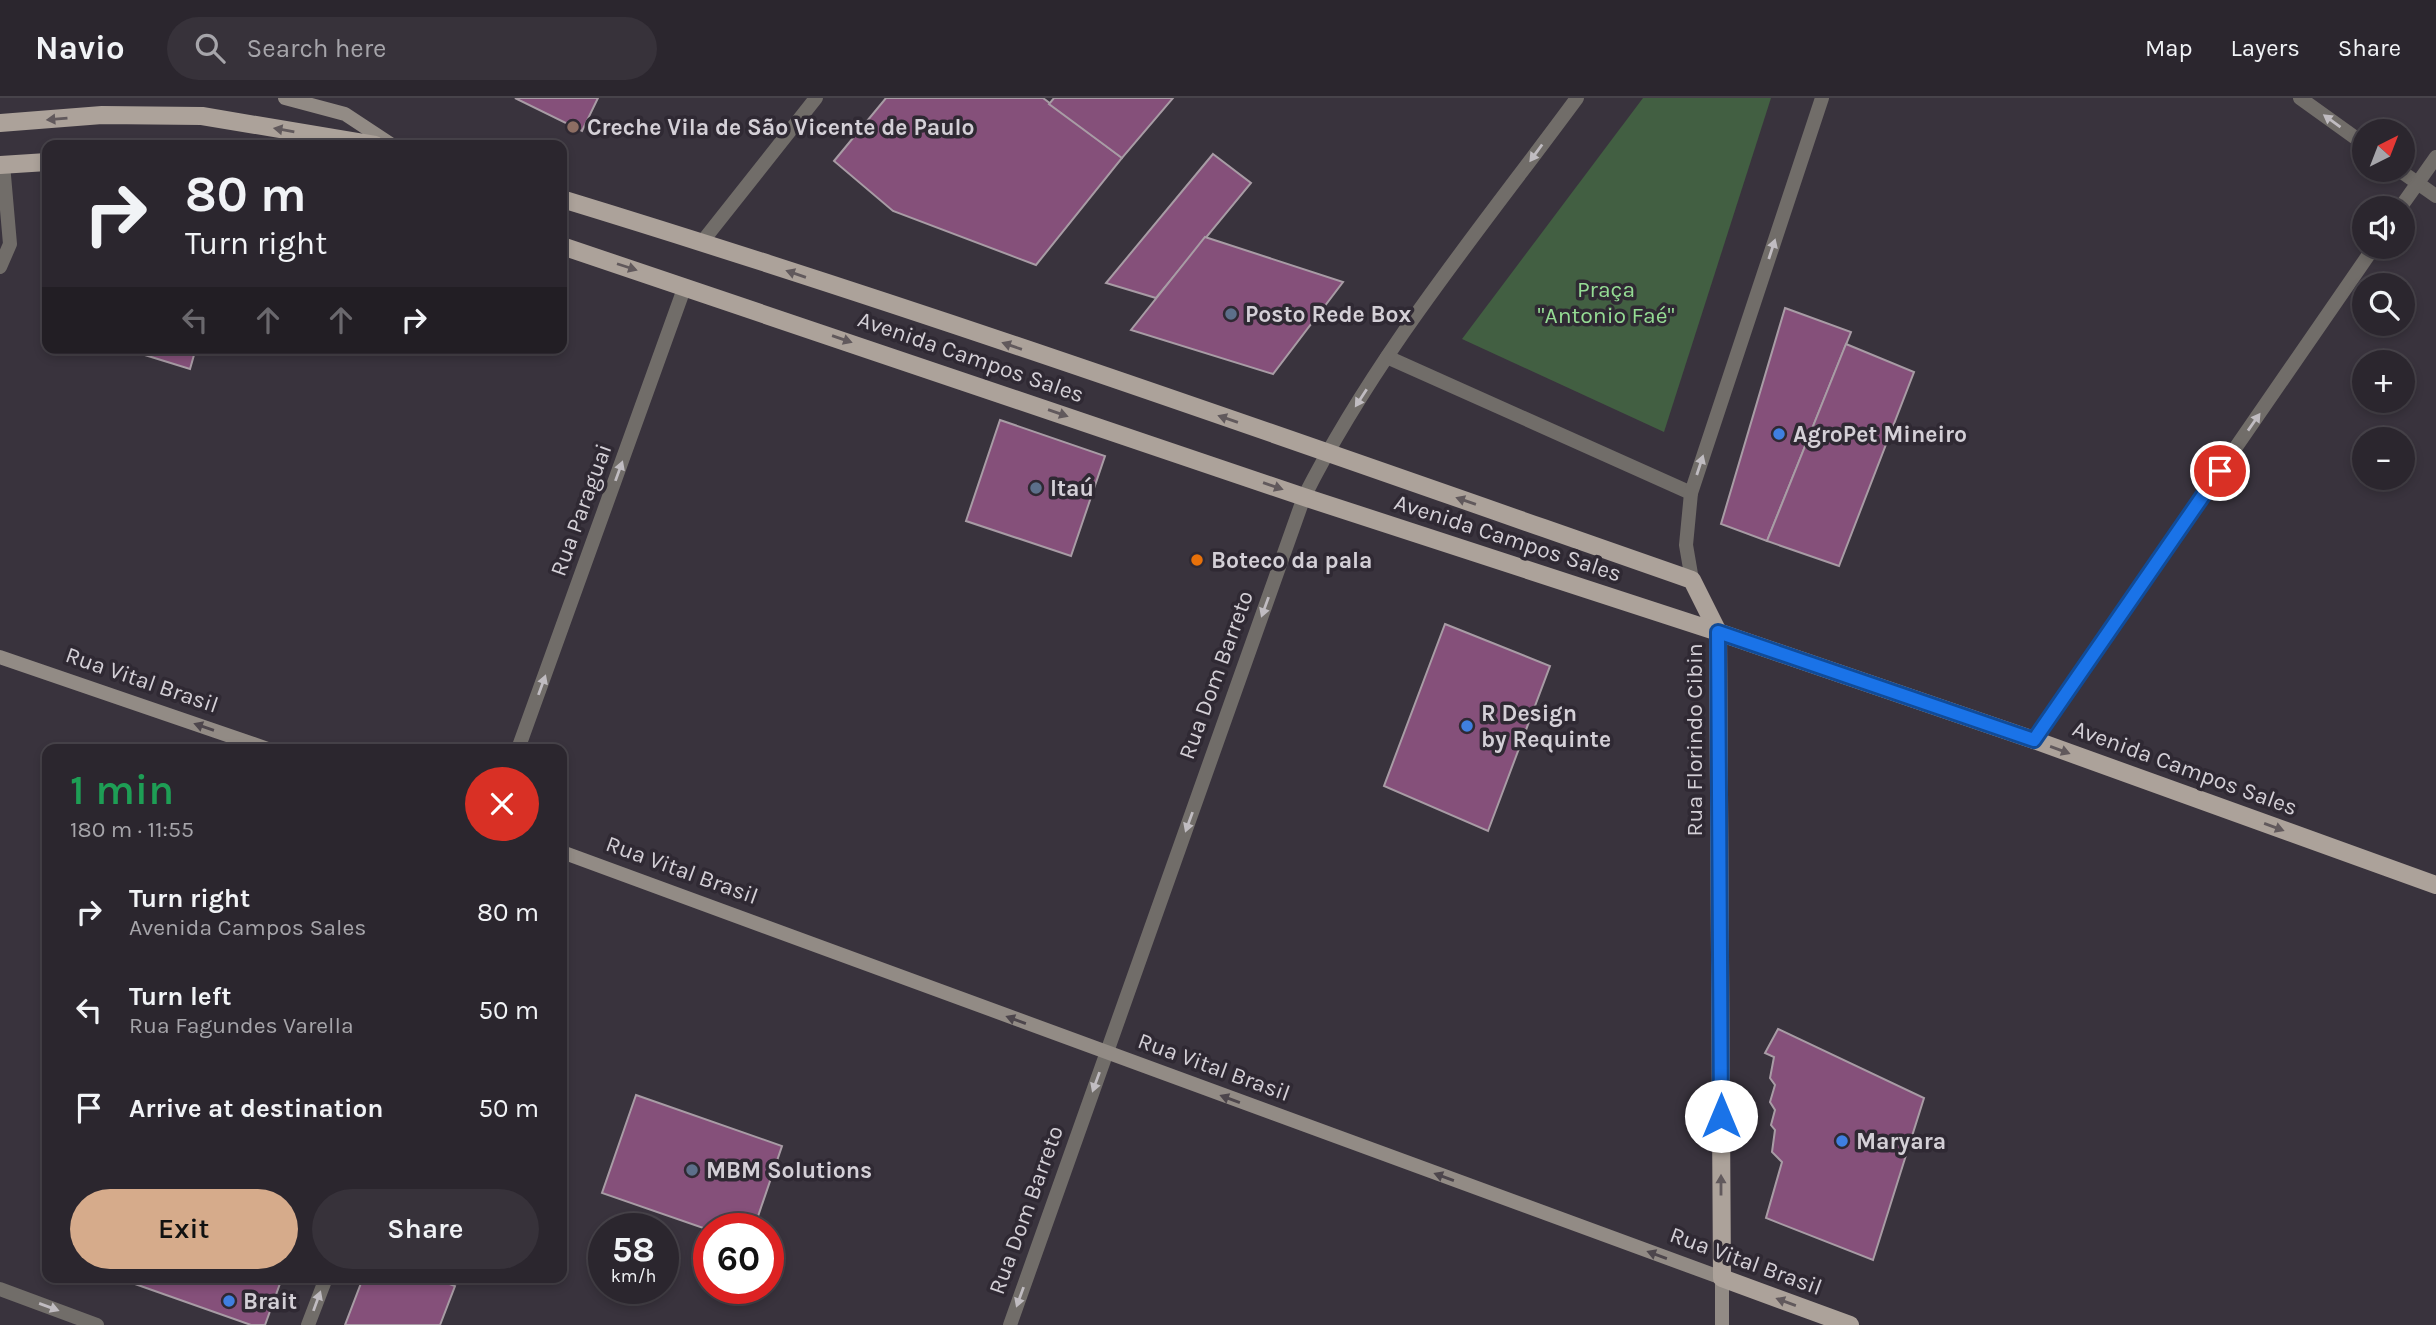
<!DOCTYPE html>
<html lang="en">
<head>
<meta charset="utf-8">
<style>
	body { margin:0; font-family:Karla,sans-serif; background:#37323a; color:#f1f3f6; height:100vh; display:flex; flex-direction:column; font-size:26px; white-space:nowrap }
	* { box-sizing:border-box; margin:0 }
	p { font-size:23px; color:#a6a5aa }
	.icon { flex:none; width:38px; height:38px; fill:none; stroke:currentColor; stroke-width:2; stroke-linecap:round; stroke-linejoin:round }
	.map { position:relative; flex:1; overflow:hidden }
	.details { position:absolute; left:42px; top:646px; width:525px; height:539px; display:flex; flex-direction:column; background:#2b262e; border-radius:14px; box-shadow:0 4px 10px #0003,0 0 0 2px #47434a }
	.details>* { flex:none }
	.guide { position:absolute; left:42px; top:42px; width:525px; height:214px; border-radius:14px; box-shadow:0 4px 10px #0003,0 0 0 2px #47434a; background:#2b262e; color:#f1f3f6; overflow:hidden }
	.needle { width:46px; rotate:42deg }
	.tools { position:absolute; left:2352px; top:21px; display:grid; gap:14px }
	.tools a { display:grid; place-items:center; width:63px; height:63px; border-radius:50%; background:#2b262e; box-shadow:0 4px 10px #0003,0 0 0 2px #47434a; font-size:35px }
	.speed { position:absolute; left:588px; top:1115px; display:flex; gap:14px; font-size:35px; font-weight:700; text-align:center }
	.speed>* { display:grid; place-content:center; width:91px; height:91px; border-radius:50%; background:#2b262e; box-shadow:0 4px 10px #0003,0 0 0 2px #47434a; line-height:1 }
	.speed small { font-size:18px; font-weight:400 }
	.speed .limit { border:10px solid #d22; background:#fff; color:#111 }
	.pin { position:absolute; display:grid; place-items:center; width:60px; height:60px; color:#fff; margin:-30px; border:4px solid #fff; border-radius:50%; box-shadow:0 2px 7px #0007 }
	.me { position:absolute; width:77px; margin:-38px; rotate:0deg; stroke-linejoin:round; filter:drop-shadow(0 0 5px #0008) }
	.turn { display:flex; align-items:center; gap:24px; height:147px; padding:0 28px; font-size:32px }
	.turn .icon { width:91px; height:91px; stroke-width:2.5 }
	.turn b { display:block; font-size:49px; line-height:60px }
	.lanes { display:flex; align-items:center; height:66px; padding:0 28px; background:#0003; justify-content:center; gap:35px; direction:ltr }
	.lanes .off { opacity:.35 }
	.round { display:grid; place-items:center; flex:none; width:74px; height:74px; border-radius:37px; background:#37323a }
	.headline { display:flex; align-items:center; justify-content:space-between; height:119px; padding:0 28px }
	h1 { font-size:42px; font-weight:600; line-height:52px; color:#1e9e55 }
	.action { display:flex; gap:14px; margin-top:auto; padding:14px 28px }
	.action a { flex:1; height:80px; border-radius:42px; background:#d6ab8b; color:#111; font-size:28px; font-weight:600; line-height:80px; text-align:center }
	.action a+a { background:#37323a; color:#f1f3f6 }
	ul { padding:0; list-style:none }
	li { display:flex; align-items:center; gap:21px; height:98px; padding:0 28px }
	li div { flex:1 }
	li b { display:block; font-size:26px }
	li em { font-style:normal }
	header { display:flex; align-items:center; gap:42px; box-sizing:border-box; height:98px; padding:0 35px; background:#2b262e; border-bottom:2px solid #47434a }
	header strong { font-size:33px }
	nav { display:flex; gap:38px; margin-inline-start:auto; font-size:24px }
	.search { width:490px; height:63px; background:#37323a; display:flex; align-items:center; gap:18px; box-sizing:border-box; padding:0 24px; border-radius:38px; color:#a6a5aa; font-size:26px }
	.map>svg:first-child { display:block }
	.green { fill:#425f42 }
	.building { fill:#85507a; stroke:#a89ca5; stroke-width:2 }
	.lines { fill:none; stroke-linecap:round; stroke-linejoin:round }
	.lane { stroke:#716d69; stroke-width:14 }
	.street { stroke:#716d69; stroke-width:14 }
	.secondary { stroke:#928b85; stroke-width:14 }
	.primary { stroke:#aca29a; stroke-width:18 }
	.oneway { fill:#61595c }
	.oneway2 { fill:#c0bcc1 }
	.oneway3 { fill:#4d464c }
	.route-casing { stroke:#114b97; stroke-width:18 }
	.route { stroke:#1a73e8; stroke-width:12 }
	.education-dot { fill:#8d6e63; stroke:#2f2933; stroke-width:2.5 }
	.service-dot { fill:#5c6f8a; stroke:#2f2933; stroke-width:2.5 }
	.shop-dot { fill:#3f7fe0; stroke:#2f2933; stroke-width:2.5 }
	.food-dot { fill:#e8710a; stroke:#2f2933; stroke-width:2.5 }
	.labels { text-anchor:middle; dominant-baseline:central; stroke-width:7; stroke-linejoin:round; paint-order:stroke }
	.poi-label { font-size:23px; font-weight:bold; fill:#d4d0d7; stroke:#2f2933; text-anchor:start }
	.park-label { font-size:23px; fill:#95dc94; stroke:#2f2933 }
	.street-label { font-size:23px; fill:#d4d0d7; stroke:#2f2933 }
</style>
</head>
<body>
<header>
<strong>Navio</strong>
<div class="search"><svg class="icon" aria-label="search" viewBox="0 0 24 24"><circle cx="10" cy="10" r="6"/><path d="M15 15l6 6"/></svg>Search here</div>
<nav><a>Map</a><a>Layers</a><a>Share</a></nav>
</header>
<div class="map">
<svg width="2436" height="1227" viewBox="0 0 2436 1227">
	<rect width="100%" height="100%" fill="#39333d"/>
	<!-- green -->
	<path class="green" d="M1643,0H1771L1664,334L1462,241Z"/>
	<!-- building -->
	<g class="building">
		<path d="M515,0H598L582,33Z"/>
		<path d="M886,0H1043L1122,60L1036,167L893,113L834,63Z"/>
		<path d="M1054,0H1173L1122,60L1049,6Z"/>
		<path d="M1213,56L1251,85L1180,171L1156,200L1106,185Z"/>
		<path d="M1205,139L1343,184L1273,276L1131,232Z"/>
		<path d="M1785,210L1851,234L1767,443L1721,426Z"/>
		<path d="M1846,246L1914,274L1839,468L1767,443Z"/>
		<path d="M133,250H196L190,271L132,253Z"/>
		<path d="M1000,322L1105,358L1071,458L966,423Z"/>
		<path d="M1445,526L1550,568L1488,733L1384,688Z"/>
		<path d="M1778,931L1924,1000L1873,1162L1766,1120L1782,1064L1772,1054L1775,1032L1771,1027L1775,1012L1770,1004L1775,987L1770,980L1774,959L1765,955Z"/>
		<path d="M636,997L782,1048L754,1130L709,1132L602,1095Z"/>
		<path d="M118,1180H282L265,1227H251Z"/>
		<path d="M363,1180H433L455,1188L440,1227H345Z"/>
	</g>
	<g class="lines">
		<!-- lane -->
		<path class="lane" d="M1387,259L1691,395"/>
		<!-- street -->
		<g class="street">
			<path d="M2300,0L2364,46"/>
			<path d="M2399,72L2436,98"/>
			<path d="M2400,110L2436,59"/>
			<path d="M702,144L816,0"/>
			<path d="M0,169L10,146L3,66"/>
			<path d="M1692,482L1686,447L1691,395L1822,0"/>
			<path d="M2034,642L2374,149"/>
			<path d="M518,651L685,188"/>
			<path d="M0,1191L97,1227"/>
			<path d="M308,1227L326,1180"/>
			<path d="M1010,1227L1304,399C1376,256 1482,129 1577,0"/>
		</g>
		<!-- secondary -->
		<g class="secondary">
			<path d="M285,0L345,16L392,47"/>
			<path d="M0,559L268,651"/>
			<path d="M562,754L1722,1180V1227"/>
		</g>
		<!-- primary -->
		<g class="primary">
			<path d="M0,25L102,17L202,18L375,47"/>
			<path d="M0,67L47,64"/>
			<path d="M562,101C942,217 1317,351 1692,482L1718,534L1722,1180L1850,1227"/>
			<path d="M562,148L1304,399L1718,534L2034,642L2436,787"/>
		</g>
	</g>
	<!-- one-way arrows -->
	<defs><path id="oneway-solid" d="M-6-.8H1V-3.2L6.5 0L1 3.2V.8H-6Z" transform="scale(1.75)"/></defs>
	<g class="oneway">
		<use href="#oneway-solid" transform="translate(57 21) rotate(175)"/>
		<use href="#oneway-solid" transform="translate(284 32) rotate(-170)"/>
		<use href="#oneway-solid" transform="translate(627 169) rotate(18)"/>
		<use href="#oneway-solid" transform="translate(796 176) rotate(-161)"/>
		<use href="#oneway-solid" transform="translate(842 241) rotate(19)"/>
		<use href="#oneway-solid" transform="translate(1012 248) rotate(-161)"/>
		<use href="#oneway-solid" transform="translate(1058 315) rotate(19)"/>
		<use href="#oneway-solid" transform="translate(1228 321) rotate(-161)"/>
		<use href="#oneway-solid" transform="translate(1273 388) rotate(19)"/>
		<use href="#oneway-solid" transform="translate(1466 403) rotate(-161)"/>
		<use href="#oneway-solid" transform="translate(2060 652) rotate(20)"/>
		<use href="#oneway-solid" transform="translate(2274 729) rotate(20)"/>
		<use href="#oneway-solid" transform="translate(1721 1087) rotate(-90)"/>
		<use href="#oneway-solid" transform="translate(1786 1204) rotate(-160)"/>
	</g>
	<g class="oneway2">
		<use href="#oneway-solid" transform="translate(2332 23) rotate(-144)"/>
		<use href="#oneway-solid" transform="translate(1536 55) rotate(126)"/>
		<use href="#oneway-solid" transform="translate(1772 151) rotate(-72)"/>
		<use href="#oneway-solid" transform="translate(1361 300) rotate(123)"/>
		<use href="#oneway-solid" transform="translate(2254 324) rotate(-55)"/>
		<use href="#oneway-solid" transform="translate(1700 367) rotate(-72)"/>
		<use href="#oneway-solid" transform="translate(619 373) rotate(-70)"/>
		<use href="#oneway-solid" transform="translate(1265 509) rotate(110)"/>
		<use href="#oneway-solid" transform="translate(542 587) rotate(-70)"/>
		<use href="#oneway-solid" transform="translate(1189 724) rotate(110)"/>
		<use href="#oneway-solid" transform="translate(1096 984) rotate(110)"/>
		<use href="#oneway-solid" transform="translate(1020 1199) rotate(110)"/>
		<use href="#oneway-solid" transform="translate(317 1203) rotate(-70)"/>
		<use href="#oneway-solid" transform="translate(49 1209) rotate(20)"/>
	</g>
	<g class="oneway3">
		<use href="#oneway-solid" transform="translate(204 629) rotate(-161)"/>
		<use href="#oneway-solid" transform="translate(1016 922) rotate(-160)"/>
		<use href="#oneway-solid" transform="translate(1230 1001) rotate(-160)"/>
		<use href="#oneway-solid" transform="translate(1444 1079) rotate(-160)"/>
		<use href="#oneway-solid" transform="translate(1657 1157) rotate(-160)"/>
	</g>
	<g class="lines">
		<defs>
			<path id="route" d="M1721,1018L1718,534L2034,642L2220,373"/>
		</defs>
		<!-- route casing -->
		<use href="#route" class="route-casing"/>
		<!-- route -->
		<use href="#route" class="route"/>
	</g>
	<!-- markers -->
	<circle class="education-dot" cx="573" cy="29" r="7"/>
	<g class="service-dot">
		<circle cx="1231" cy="216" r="7"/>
		<circle cx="1036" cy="390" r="7"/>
		<circle cx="692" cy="1072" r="7"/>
	</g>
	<g class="shop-dot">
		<circle cx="1779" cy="336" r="7"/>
		<circle cx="1467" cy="628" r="7"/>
		<circle cx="1842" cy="1043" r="7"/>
		<circle cx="229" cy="1203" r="7"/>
	</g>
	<circle class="food-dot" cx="1197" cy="462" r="7"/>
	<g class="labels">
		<!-- poi labels -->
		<g class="poi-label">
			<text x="587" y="29">Creche Vila de São Vicente de Paulo</text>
			<text x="1245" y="216">Posto Rede Box</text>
			<text x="1793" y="336">AgroPet Mineiro</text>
			<text x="1050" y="390">Itaú</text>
			<text x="1211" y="462">Boteco da pala</text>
			<text x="1481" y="615">R Design<tspan x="1481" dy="26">by Requinte</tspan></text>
			<text x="1856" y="1043">Maryara</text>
			<text x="706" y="1072">MBM Solutions</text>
			<text x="243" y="1203">Brait</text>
		</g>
		<!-- park labels -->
		<g class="park-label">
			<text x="1606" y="191">Praça<tspan x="1606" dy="26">"Antonio Faé"</tspan></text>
		</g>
		<!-- street labels -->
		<g class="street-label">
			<text transform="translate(971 259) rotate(19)">Avenida Campos Sales</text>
			<text transform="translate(581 412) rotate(-70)">Rua Paraguai</text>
			<text transform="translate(1508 440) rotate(18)">Avenida Campos Sales</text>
			<text transform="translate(1216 577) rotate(-70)">Rua Dom Barreto</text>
			<text transform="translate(142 582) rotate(19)">Rua Vital Brasil</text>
			<text transform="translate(1694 642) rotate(-90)">Rua Florindo Cibin</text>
			<text transform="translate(2185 670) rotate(20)">Avenida Campos Sales</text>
			<text transform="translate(682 772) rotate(20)">Rua Vital Brasil</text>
			<text transform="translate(1214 969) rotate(20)">Rua Vital Brasil</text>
			<text transform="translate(1026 1112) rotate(-70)">Rua Dom Barreto</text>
			<text transform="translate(1746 1163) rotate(20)">Rua Vital Brasil</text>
		</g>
	</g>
</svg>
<div class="tools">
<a><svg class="needle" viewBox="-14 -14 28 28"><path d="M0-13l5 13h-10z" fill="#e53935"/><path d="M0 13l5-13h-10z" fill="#a6a5aa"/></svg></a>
<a><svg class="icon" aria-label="sound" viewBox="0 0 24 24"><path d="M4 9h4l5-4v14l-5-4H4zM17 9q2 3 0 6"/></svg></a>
<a><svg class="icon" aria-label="search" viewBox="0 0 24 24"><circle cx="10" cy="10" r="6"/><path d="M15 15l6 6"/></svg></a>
<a>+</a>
<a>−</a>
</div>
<div class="speed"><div>58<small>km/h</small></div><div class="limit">60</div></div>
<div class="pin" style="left:2220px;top:373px;background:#d93025"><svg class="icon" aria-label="arrive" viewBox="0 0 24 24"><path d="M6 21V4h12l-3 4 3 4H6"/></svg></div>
<svg class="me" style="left:1721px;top:1018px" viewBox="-20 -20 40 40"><circle r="19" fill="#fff"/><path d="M0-13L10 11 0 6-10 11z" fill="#1a73e8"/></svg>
<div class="guide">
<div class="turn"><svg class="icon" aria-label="right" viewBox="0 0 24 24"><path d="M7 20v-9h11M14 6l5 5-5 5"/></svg><div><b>80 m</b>Turn right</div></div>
<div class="lanes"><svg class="icon off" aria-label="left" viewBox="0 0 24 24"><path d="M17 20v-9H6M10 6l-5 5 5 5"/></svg><svg class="icon off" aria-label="ahead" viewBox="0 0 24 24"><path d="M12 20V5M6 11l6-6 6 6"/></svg><svg class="icon off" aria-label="ahead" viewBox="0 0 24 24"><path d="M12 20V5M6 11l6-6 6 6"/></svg><svg class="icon" aria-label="right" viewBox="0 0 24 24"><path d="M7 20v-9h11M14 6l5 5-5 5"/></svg></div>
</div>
<section class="details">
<div class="headline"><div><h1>1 min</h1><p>180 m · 11:55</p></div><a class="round" style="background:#d93025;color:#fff"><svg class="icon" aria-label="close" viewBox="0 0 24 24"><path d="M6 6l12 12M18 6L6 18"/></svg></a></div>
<ul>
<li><svg class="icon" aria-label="right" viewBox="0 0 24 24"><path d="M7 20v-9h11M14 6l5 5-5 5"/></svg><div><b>Turn right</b><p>Avenida Campos Sales</p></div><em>80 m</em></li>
<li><svg class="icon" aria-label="left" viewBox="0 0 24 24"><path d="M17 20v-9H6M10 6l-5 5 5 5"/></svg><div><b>Turn left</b><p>Rua Fagundes Varella</p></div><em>50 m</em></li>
<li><svg class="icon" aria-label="arrive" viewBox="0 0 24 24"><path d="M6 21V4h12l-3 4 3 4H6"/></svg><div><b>Arrive at destination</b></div><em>50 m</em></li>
</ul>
<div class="action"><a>Exit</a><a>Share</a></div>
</section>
</div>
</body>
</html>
